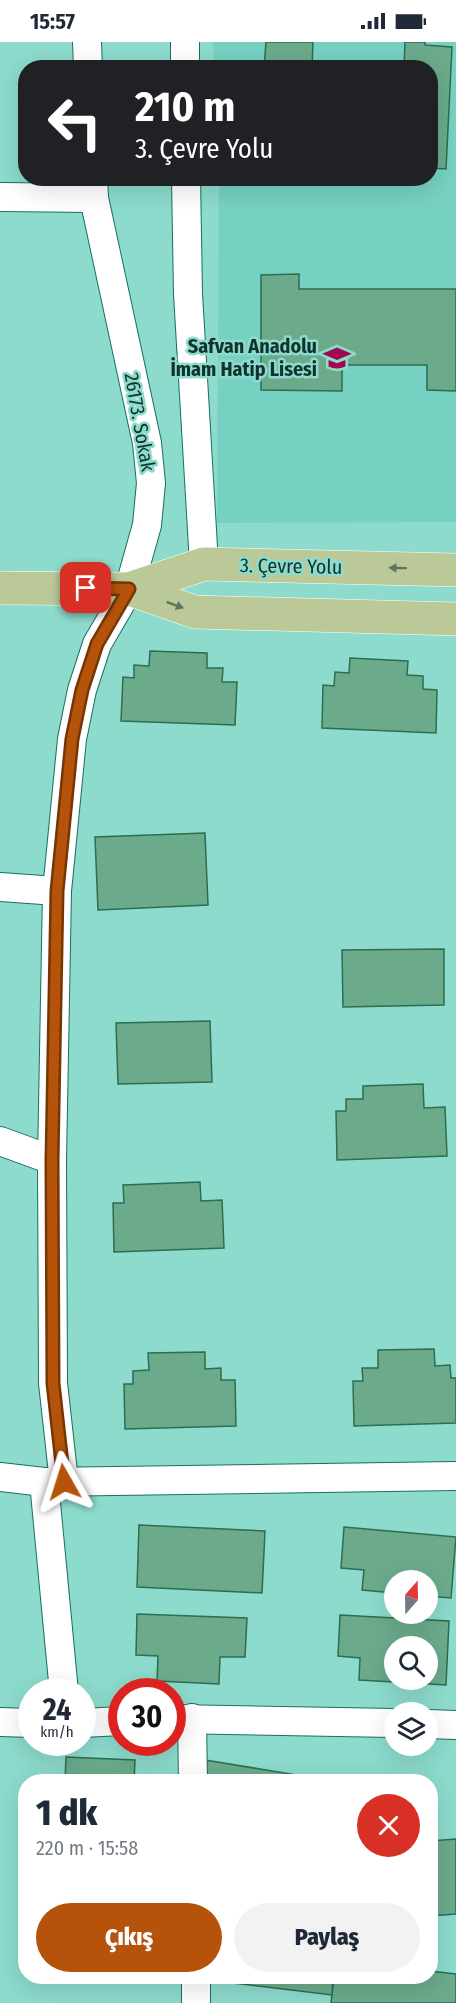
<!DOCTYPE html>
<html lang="tr">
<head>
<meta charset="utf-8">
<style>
	body { margin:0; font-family:"Fira Sans Condensed",sans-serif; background:#f2f2f3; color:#1f2937; height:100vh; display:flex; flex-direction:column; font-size:22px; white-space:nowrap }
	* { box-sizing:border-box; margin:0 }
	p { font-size:20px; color:#747a83 }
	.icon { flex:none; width:33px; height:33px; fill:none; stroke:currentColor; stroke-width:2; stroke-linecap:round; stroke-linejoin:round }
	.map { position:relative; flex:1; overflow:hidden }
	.side { position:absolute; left:18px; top:1732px; width:420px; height:210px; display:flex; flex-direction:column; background:#fff; border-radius:24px; box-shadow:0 6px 24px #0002 }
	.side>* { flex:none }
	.banner { position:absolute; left:18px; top:18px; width:420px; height:126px; border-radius:24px; box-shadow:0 6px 24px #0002; background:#202124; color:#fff; overflow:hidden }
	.needle { width:39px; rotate:20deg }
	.controls { position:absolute; left:384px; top:1528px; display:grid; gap:12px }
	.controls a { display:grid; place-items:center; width:54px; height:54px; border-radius:50%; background:#fff; box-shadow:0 6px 24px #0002; font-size:30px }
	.speed { position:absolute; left:18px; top:1636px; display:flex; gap:12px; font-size:30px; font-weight:700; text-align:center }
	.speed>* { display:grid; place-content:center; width:78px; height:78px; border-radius:50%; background:#fff; box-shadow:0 6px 24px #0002; line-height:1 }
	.speed small { font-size:15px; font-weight:400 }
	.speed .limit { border:9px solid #d22; background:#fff; color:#111 }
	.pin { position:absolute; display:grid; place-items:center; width:51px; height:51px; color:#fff; margin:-26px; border-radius:12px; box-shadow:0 3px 9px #0006 }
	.me { position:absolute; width:66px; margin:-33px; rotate:354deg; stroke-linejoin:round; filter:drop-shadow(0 0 4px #0008) }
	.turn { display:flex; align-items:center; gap:21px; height:126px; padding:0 18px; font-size:27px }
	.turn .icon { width:78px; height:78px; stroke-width:2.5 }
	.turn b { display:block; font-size:42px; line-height:51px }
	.round { display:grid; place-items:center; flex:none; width:63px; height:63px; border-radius:32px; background:#f2f2f3 }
	.summary { display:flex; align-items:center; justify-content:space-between; height:102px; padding:0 18px }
	h1 { font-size:36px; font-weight:800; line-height:45px }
	.primary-button { display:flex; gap:12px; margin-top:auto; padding:12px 18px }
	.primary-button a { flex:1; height:69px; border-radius:36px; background:#b45309; color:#fff; font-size:24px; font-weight:800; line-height:69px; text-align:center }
	.primary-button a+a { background:#f2f2f3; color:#1f2937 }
	.status { display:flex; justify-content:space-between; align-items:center; height:42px; padding:0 30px; background:#fff; direction:ltr }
	.status svg { height:16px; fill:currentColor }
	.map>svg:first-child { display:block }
	.built { fill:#77d1c2 }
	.building { fill:#6bab8c; stroke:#2d6d51; stroke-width:1.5; fill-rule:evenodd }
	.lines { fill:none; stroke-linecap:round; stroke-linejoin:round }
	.minor-casing { stroke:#186f64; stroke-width:30 }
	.major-casing { stroke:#fff; stroke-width:34 }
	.minor { stroke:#fff; stroke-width:28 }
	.major { stroke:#bbc998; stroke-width:33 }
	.oneway { fill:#5d765e }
	.route-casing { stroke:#753606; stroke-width:15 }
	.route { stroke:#b45309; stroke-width:10 }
	.labels { text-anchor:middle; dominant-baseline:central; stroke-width:5; stroke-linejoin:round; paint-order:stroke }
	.poi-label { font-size:20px; font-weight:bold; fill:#11332e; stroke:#8cdbcd; text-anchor:end }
	.street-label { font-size:20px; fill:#11332e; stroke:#8cdbcd }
</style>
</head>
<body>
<div class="status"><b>15:57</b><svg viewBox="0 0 49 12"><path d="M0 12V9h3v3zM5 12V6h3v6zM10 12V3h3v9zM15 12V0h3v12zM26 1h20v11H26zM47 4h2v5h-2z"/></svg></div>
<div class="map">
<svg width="456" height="1961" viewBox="0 0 456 1961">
	<rect width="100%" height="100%" fill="#8cdbcd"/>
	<!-- built -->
	<path class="built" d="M213,0H456V480L217,481L219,137L430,136V26L214,25Z"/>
	<!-- building -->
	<g class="building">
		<path d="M266,0H313L312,26H264Z"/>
		<path d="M405,0H425V3L452,5L446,127L430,126V26H404Z"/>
		<path d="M299,232V247H456V349L427,348V323H342V349L261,348V233Z"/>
		<path d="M150,609L207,611V626H223L222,640H237L235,683L121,679L123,635L134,636V623L149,624Z"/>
		<path d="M350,616L408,619L407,633L423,634V647L437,648L436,691L322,686L323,643L334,644L335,630L349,631Z"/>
		<path d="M205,791L208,863L98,868L95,795Z"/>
		<path d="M444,907V963L343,965L342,908Z"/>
		<path d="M210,979L212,1040L118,1042L116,981Z"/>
		<path d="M423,1042L424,1066L445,1065L447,1114L337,1118L336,1069H346V1057H363V1044Z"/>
		<path d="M200,1140L201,1159L222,1158L224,1206L114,1210L113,1161H124L123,1143Z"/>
		<path d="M434,1307L435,1324L450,1323L451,1336H456V1381L354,1384L353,1339H363L362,1326H378V1308Z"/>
		<path d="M205,1310V1327L221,1326V1338H235L236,1384L125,1387L124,1342H133V1329L149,1328L148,1311Z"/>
		<path d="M139,1483L265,1489L262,1551L137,1545Z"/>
		<path d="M344,1485L456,1495L451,1556L428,1554V1539H394V1551L362,1548L364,1528L341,1526Z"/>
		<path d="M137,1572L247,1576L245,1615H220L219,1642L157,1639L158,1614L136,1613Z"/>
		<path d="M340,1573L449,1579L446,1643L359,1638L360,1616L338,1614ZM394,1605H428V1638H394Z"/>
		<path d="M66,1715L135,1718L134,1740H65Z"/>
		<path d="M205,1718L339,1740H204Z"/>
		<path d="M456,1797V1872L430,1874V1799Z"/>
		<path d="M430,1929L456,1932V1961H331L334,1935H377L394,1937L395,1935H430Z"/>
		<path d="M200,1935H333L332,1953L200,1937Z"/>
	</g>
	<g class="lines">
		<defs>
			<g id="minor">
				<path d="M87,0L88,26"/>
				<path d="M185,0V26"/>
				<path d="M186,136L188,252L204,522"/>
				<path d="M0,155L94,156"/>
				<path d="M0,845L57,849"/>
				<path d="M0,1099L52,1118"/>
				<path d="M0,1435L44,1440L456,1434"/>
				<path d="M44,1440L64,1650"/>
				<path d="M64,1440L53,1341L52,1118L57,849L72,697L82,648L97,602L129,547L147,483L151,441L147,401L94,156L93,136"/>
				<path d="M192,1676L193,1740"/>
				<path d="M172,1677L394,1681"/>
				<path d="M0,1680L32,1681"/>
				<path d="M82,1681L122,1679"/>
				<path d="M428,1682L456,1683"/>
				<path d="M196,1935V1961"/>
			</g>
			<g id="major">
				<path d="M456,528L204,522L129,547L195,570L456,577"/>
				<path d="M0,546L129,547"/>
			</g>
		</defs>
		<!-- minor casing -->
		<use href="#minor" class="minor-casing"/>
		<!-- major casing -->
		<use href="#major" class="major-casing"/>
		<!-- minor -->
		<use href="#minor" class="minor"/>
		<!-- major -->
		<use href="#major" class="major"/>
	</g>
	<!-- one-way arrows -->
	<defs><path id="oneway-solid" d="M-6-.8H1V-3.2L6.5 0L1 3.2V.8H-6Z" transform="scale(1.5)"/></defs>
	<g class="oneway">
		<use href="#oneway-solid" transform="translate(398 526) rotate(-179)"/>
		<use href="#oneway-solid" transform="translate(175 563) rotate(20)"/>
	</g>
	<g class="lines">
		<defs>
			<path id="route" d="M64,1440L53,1341L52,1118L57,849L72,697L82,648L97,602L129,547L86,546"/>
		</defs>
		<!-- route casing -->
		<use href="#route" class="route-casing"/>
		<!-- route -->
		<use href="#route" class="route"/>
	</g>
	<!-- icons -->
	<defs>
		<symbol id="school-bare" viewBox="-9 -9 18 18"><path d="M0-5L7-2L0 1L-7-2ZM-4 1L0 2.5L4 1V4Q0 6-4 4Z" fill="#9f094f" stroke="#8cdbcd" stroke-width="2.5" paint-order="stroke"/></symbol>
	</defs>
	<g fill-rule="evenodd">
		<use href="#school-bare" x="318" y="297" width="38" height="38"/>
	</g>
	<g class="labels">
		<!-- poi labels -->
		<g class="poi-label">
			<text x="317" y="304">Safvan Anadolu<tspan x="317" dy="23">İmam Hatip Lisesi</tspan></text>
		</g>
		<!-- street labels -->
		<g class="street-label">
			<text transform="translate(140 380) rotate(80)">26173. Sokak</text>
			<text transform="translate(291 524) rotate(1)">3. Çevre Yolu</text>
		</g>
	</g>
</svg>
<div class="controls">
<a><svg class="needle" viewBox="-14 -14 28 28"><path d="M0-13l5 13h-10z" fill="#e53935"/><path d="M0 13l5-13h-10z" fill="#747a83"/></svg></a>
<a><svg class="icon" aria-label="search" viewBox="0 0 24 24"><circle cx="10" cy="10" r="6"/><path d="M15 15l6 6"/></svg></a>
<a><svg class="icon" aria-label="layers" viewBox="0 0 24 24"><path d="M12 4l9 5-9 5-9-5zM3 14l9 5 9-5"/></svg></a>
</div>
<div class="speed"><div>24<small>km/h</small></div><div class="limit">30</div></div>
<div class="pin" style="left:86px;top:546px;background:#d93025"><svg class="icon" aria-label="arrive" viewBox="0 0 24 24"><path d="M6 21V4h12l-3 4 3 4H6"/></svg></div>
<svg class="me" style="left:64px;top:1440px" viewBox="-20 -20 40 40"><path d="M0-17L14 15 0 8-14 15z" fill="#b45309" stroke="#fff" stroke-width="4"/></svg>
<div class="banner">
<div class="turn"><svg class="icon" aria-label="left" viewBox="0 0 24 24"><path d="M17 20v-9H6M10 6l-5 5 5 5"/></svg><div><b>210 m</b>3. Çevre Yolu</div></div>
</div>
<section class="side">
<div class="summary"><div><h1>1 dk</h1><p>220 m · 15:58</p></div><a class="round" style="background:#d93025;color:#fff"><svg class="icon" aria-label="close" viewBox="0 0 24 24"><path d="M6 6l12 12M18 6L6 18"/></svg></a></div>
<div class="primary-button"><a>Çıkış</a><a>Paylaş</a></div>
</section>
</div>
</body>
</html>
